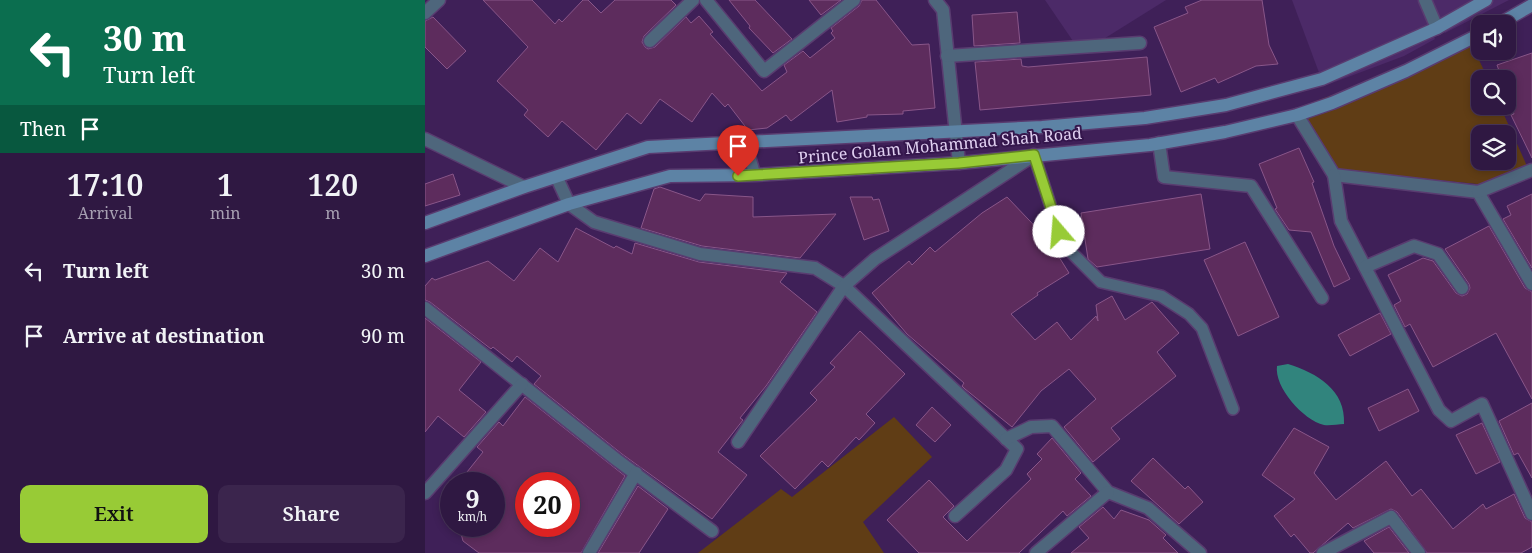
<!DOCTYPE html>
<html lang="en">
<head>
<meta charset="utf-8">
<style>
	body { margin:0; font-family:"Noto Serif",serif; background:#3b254d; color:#f1f3f6; height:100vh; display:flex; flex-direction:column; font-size:19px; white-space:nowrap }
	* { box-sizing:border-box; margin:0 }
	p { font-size:16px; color:#a7a0b2 }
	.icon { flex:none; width:28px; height:28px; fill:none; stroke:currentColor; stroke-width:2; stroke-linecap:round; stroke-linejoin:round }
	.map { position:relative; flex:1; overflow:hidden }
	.drawer { display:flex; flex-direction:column; background:#2f1842; width:425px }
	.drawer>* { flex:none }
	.hud { background:#0b6e4f; color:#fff; overflow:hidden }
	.tools { position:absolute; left:1046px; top:15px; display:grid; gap:10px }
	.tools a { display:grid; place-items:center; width:45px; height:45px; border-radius:10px; background:#2f1842; box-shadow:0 2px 8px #0003,0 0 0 1px #4a375b; font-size:25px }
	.speed { position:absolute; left:15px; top:472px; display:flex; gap:10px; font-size:25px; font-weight:700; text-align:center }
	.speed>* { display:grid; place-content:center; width:65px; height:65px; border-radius:50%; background:#2f1842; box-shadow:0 2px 8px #0003,0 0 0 1px #4a375b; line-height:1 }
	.speed small { font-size:12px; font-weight:400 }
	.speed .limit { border:8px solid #d22; background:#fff; color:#111 }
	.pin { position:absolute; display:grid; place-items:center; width:42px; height:42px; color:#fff; margin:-51px -21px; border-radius:50% 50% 50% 0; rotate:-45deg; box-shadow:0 0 5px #0007 }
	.pin .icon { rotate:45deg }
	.me { position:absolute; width:55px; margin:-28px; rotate:342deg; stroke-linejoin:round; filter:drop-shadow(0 0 4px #0008) }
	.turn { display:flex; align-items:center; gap:18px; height:105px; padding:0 20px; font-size:22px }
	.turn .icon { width:65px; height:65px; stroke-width:2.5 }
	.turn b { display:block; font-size:35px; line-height:42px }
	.then { display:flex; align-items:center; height:48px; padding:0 20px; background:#0003; gap:10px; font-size:19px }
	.eta { display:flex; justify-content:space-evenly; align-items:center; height:85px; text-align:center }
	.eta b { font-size:30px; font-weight:600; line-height:35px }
	.button { display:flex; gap:10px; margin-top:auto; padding:10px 20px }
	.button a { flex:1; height:58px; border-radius:10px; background:#98cb36; color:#111; font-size:20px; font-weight:600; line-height:58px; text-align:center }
	.button a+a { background:#3b254d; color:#f1f3f6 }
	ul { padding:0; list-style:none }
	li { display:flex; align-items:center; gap:15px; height:65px; padding:0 20px }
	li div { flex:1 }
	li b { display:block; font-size:19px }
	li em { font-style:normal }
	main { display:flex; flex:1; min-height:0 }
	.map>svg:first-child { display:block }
	.built { fill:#4c2a68 }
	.green { fill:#603d15; fill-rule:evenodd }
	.water { fill:#31847d }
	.building { fill:#5d2c5d; stroke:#895689; fill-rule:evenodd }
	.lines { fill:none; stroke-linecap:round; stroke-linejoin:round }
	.lane-casing { stroke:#593c70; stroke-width:14 }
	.street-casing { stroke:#593c70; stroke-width:15 }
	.secondary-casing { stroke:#593c70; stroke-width:15 }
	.lane { stroke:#4e667c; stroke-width:11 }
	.street { stroke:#4e667c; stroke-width:12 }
	.secondary { stroke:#5d83a5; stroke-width:12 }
	.route-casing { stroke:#638423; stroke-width:12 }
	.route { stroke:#98cb36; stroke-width:9 }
	.labels { text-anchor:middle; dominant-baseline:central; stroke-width:4; stroke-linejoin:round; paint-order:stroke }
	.street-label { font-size:16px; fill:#e0d0f1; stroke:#34164c }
</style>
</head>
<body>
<main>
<section class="drawer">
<div class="hud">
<div class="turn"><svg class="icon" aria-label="left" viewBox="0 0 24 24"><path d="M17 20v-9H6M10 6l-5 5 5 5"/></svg><div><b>30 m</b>Turn left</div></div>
<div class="then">Then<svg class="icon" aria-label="arrive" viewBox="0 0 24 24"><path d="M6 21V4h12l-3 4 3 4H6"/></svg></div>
</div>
<div class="eta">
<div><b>17:10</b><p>Arrival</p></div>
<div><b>1</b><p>min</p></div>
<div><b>120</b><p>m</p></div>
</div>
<ul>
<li><svg class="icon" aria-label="left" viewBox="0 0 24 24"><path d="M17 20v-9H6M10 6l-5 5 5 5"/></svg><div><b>Turn left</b></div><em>30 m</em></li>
<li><svg class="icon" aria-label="arrive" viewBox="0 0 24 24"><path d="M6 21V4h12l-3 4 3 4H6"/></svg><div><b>Arrive at destination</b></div><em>90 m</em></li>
</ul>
<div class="button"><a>Exit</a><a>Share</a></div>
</section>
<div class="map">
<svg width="1107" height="553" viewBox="0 0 1107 553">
	<rect width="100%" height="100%" fill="#3f2058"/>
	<!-- built -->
	<g class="built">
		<path d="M620,0H741L677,40L650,44Z"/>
		<path d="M867,0H994L1010,39L979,56L899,86Z"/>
		<path d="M1006,0H1084L1020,33Z"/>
	</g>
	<!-- green -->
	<g class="green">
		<path d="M1046,43L1063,79H1055V106H1075L1106,175L1063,185L912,170L875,107ZM1055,134H1082V161H1055Z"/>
		<path d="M469,417L507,457L438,522L459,553H273L356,489L367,497Z"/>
	</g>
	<!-- water -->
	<path class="water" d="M863,364C892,373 921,390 919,424C913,424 905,426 899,425C878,420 849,387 852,366Z"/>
	<!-- building -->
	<g class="building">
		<path d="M58,0H107L130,24L134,19L137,22L158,0H163L176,13L190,0H246L251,5L219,36L217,42L220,47L223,49L230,47L261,17L266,23L274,16L288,32L285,34L337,91L362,72L359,65L378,51L385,58L410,38L406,33L408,31L406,28L434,6L437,0H451L487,45L504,44L510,108L478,111V114L442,115V117L412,122L407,90L366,121L361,115L342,128L323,130L303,104L300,107L287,93L267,122L235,99L216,124L202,113L171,150L137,121L123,137L99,115L103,110L72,81L103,47Z"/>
		<path d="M304,0H330L367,39L348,53L324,28L325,26Z"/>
		<path d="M384,0H416L396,15Z"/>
		<path d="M777,0H837L844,45L853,64L831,66L793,83L790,78L756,92L729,27L763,13L760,7Z"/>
		<path d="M592,12L595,43L549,46L547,15Z"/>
		<path d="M8,17L41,51L22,69L0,47V21Z"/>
		<path d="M1107,53V158L1086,115L1089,114L1082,95V79H1077L1072,65Z"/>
		<path d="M722,57L726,95L555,110L550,62L596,59L597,66L603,67Z"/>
		<path d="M874,148L889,182L887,183L909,246L925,279L909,287L886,232L864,230L850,209L852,208L834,164Z"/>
		<path d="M28,174L35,195L0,206V184Z"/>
		<path d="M235,187L275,201L280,194L328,197V217L411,214L375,258L277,246L216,228L229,189Z"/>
		<path d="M776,194L785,249L672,267L663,259L656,213Z"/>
		<path d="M1107,194V268L1078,219L1086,215L1082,206Z"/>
		<path d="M425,197H447L448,200L454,199L464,231L439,240Z"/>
		<path d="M582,197L624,241L644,273L612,293L613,295L586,314L610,340L632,322L646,340L671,316L673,321L671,305L687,296L700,320L727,302L754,333L732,352L751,376L686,428L695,439L668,462L639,427L671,399L644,369L616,391L587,427L540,389L537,386L539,383L482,334L447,293L484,261L487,265L505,247L510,252L557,213Z"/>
		<path d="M1064,226L1100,288L1107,292V399L1071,333L1008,367L985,324L980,327L969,305L976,301L963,275L998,258L1008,261L1031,293L1037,296L1042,294L1045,288L1044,284L1020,249Z"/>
		<path d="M151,228L189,248L191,246L207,254L210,243L274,262L362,273L355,282L392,312L341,386L315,418L318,420L293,452L322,475L287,519L197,454L109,384L116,376L92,356L87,362L68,347L66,349L5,302L0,300V286L7,278L10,280L63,261L89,281L115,248L133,262Z"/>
		<path d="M820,242L854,317L813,336L779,260Z"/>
		<path d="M955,313L966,334L925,356L913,335Z"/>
		<path d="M0,318L56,362L34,390L61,412L39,437L13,416L0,432Z"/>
		<path d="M435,331L480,374L441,414L450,423L434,440L431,437L403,467L397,461L370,489L335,456L392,400L385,393L410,367L405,363Z"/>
		<path d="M983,389L994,411L954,431L943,408Z"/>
		<path d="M100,397L200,476L156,553H54L38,541L34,526H69V484H58L42,472L58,452L52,447L74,422L78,426ZM101,484H144V526H101Z"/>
		<path d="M1107,403V478L1093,453L1089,455L1074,421Z"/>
		<path d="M507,407L526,425L510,442L491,425Z"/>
		<path d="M1057,423L1075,462L1051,474L1031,435Z"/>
		<path d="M869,428L904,447L889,473L911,500L961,461L987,496L996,489L1028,529L1058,504L1061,509L1089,494L1100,518L1107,522V547L1096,553H1002L972,512L966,509L928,528L923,523L888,553H885L869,534L866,537L849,516L870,499L837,475Z"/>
		<path d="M627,438L656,473L650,479L666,496L642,516L638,511L594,553H494L462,520L504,480L529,506L518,517L542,541L606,479L602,474L617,459L612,454Z"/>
		<path d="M728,458L760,489L763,486L778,502L754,524L706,481Z"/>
		<path d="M213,486L243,509L214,553H173Z"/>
		<path d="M678,507L689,519L696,510L724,520L741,535L738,538L753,553H646L664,538L654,527Z"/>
		<path d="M964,527L984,553H949L939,541Z"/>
	</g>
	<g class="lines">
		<defs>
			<g id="lane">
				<path d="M320,141L330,175"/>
				<path d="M609,155L634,232L644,250L676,282L736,296L764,314L777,328L808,409"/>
			</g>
			<g id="street">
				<path d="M281,0L339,71L429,0"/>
				<path d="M510,0L518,10L534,163"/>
				<path d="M1000,0L1012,28"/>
				<path d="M0,13L14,0"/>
				<path d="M225,41L268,0"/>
				<path d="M522,56L715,43"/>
				<path d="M872,115L909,175L1053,192L1107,284"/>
				<path d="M0,139L99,187"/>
				<path d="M734,143L739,177L826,186L897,298"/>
				<path d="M909,175L916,221L1014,410L1026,421L1057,404L1107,514"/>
				<path d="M132,178L144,204L169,222L275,254L390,268L419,286L592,449L581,470L530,516"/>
				<path d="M1053,192L1107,170"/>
				<path d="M940,267L989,246L1013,254L1037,288"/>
				<path d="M0,308L192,460L287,531"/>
				<path d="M581,439L606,427L627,426L683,492L723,508L775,553"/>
				<path d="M313,442L419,286L450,259L609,155"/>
				<path d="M0,493L97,384"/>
				<path d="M164,553L211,473"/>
				<path d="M611,553L683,492"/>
				<path d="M898,553L966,517L994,553"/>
			</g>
			<g id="secondary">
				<path d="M1074,24L1107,5"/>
				<path d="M0,223L99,187L223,147L617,127L720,118L801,105L897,79L1012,28L1061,0"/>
				<path d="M0,256L144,204L245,176L330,175L534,163L725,145L800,132L872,115L907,103L981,71L1055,34"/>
			</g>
		</defs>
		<!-- lane casing -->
		<use href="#lane" class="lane-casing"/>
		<!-- street casing -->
		<use href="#street" class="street-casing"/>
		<!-- secondary casing -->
		<use href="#secondary" class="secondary-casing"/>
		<!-- lane -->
		<use href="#lane" class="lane"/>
		<!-- street -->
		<use href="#street" class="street"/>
		<!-- secondary -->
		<use href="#secondary" class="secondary"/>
	</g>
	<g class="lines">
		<defs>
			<path id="route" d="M313,176L534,163L609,155L634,232"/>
		</defs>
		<!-- route casing -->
		<use href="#route" class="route-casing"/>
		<!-- route -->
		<use href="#route" class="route"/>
	</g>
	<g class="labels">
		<!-- street labels -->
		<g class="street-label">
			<text transform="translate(515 145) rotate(-5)">Prince Golam Mohammad Shah Road</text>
		</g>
	</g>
</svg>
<div class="tools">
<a><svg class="icon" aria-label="sound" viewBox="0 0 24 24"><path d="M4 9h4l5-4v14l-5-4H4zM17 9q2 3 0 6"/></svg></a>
<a><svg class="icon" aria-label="search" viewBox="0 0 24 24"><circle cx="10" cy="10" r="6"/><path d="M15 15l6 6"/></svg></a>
<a><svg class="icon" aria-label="layers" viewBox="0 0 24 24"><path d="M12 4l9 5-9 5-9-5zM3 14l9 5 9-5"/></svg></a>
</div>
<div class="speed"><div>9<small>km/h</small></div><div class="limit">20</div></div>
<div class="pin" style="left:313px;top:176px;background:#d93025"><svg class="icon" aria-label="arrive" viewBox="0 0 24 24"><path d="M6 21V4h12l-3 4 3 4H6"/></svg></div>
<svg class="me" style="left:634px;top:232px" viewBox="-20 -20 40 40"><circle r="19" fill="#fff"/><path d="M0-13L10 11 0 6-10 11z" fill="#98cb36"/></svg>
</div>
</main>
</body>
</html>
